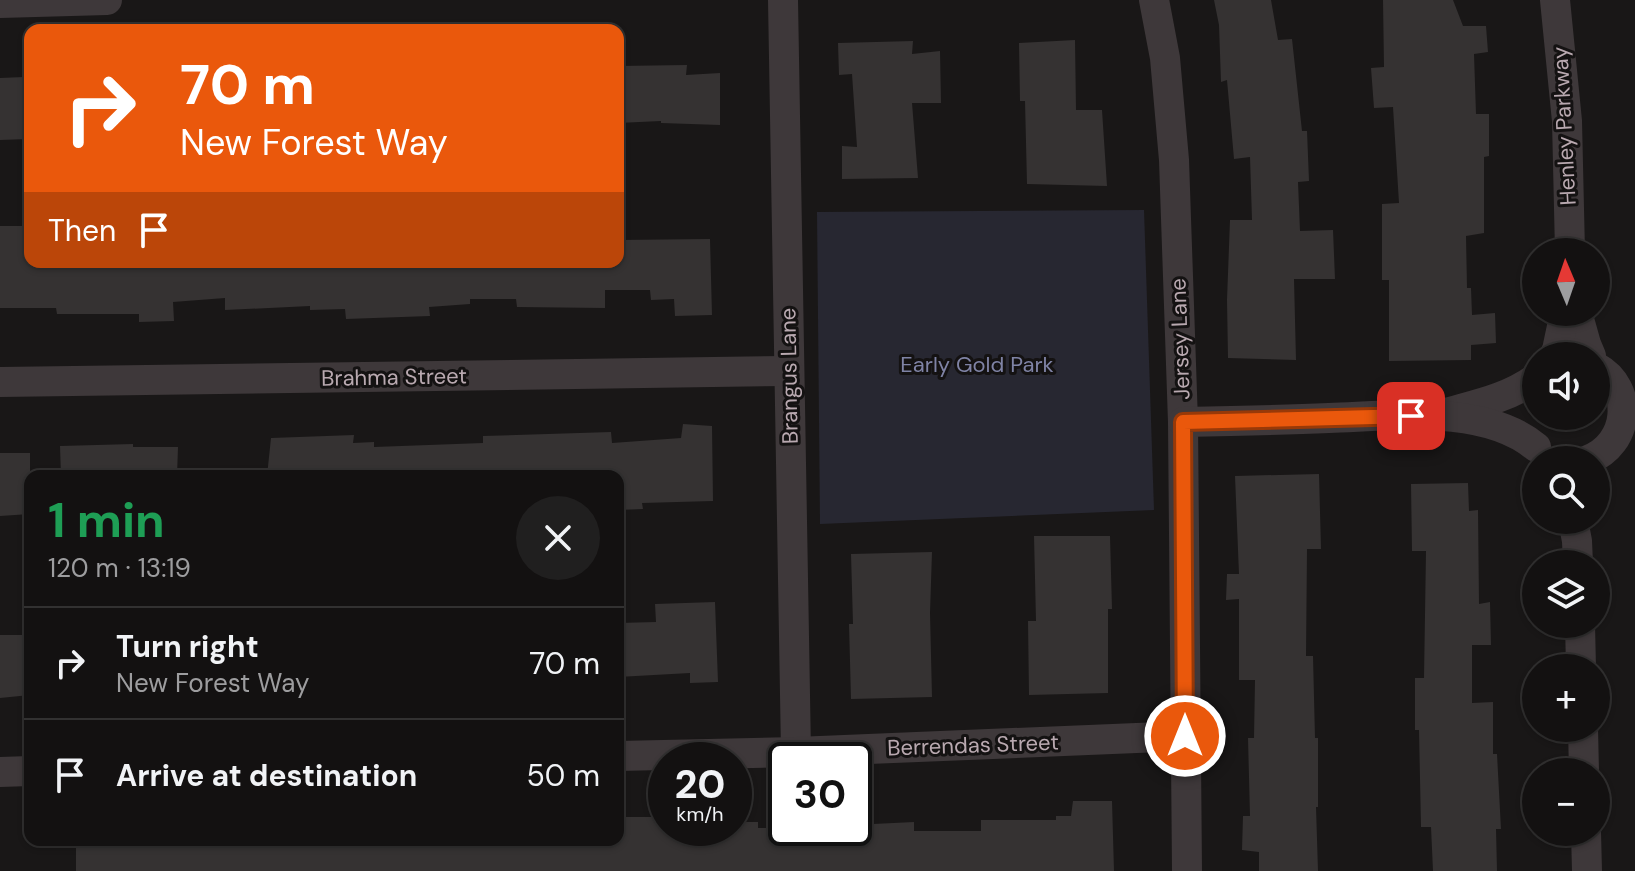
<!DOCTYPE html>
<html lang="en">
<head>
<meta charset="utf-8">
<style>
	body { margin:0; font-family:"DM Sans",sans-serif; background:#201f1f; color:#f1f3f6; height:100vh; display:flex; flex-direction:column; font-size:30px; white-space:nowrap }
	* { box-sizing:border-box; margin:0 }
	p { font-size:26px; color:#9d9d9f }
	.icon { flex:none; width:44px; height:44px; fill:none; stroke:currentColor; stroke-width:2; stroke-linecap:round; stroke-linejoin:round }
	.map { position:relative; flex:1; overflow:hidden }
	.side { position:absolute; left:24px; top:470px; width:600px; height:376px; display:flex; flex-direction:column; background:#131111; border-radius:16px; box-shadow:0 2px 6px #0004,0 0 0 2px #323131 }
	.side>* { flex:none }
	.banner { position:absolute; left:24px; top:24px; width:600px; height:244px; border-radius:16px; box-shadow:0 2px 6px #0004,0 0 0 2px #323131; background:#ea580c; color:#fff; overflow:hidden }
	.needle { width:52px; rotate:358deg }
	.controls { position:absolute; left:1522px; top:238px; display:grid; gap:16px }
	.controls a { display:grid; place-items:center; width:88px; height:88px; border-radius:50%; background:#131111; box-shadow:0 2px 6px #0004,0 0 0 2px #323131; font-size:40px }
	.speed { position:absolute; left:648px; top:742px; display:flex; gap:16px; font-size:40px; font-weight:700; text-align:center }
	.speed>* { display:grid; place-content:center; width:104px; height:104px; border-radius:50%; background:#131111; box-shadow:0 2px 6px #0004,0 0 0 2px #323131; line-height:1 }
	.speed small { font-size:20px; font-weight:400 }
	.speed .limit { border:4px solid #111; border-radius:12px; background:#fff; color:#111 }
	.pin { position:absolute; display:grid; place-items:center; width:68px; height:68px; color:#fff; margin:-34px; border-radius:16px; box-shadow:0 4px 12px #0006 }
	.me { position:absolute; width:88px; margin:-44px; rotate:0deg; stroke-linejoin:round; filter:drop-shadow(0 0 6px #0008) }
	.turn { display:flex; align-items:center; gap:28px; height:168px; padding:0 24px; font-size:36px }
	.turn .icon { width:104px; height:104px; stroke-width:2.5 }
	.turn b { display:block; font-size:56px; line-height:68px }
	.then { display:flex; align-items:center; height:76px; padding:0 24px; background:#0003; gap:16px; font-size:30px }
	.round { display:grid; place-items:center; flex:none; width:84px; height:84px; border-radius:42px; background:#201f1f }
	.summary { display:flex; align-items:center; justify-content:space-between; height:136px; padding:0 24px }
	h1 { font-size:48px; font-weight:700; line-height:60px; color:#1e9e55 }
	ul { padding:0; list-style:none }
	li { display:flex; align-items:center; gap:24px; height:112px; padding:0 24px; border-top:2px solid #323131 }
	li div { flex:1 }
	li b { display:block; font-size:30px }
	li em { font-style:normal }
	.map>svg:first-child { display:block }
	.green { fill:#272731 }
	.building { fill:#353232 }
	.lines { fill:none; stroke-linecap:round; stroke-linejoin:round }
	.minor { stroke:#3e383a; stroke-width:30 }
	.route-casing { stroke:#983908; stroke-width:20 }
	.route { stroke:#ea580c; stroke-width:14 }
	.labels { text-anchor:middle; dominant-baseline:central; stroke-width:6; stroke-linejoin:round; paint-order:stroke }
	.street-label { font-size:22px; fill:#b9a9b0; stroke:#141212 }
	.park-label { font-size:22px; fill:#7f83a5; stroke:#141212 }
</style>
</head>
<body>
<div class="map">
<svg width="1635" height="871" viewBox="0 0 1635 871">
	<rect width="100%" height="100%" fill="#191717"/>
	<!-- green -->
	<path class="green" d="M1144,210L1154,510L820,524L817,212Z"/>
	<!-- building -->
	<g class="building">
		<path d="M1214,0H1271L1278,40L1292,39L1302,131H1307L1309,181L1298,182L1300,231L1333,230L1335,279H1294L1296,360L1228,358L1227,300L1230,220H1252L1250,157L1234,159L1227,80L1221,82L1219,25Z"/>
		<path d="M1383,0H1453L1463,26H1486L1488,52L1474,54L1476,114H1489V156L1484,157V233L1466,236L1467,288H1471L1472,315L1495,313L1496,343L1471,345V360L1389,361V280H1382V204L1399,203L1393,107L1374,108L1371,68L1384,67Z"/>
		<path d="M1075,40L1076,110H1102L1107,186L1027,184L1025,101H1020L1019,43Z"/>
		<path d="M913,41L912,54L940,51L941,103H912L918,178L842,179V146L857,147L852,74L839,75L838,43Z"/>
		<path d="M687,65L686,75L720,73V125L661,123V121L618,123V66Z"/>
		<path d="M24,77L28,139L0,140V78Z"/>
		<path d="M0,226H30V262H618V240L710,239L712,315L675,316L674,299L651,300L650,290H605V308L517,307L516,299H470V304L429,307L430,316L346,319L345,309L310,310V306L225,310V298L173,302L174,321L139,322V314H57L56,308H0Z"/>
		<path d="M683,424L712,426L713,501L642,503L643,509L618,510V476H267L271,438L354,435L353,443L374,442V447L483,443V436L611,432L612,443L681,438Z"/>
		<path d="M133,444V447H178L177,476H61L60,446Z"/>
		<path d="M0,453H30V514L0,516Z"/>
		<path d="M1319,474L1321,549H1307L1306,656H1313L1315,738H1318V807H1316L1318,871H1259V852L1242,850L1243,816H1250L1248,738H1254L1255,680H1239V599L1226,600L1227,574H1239L1235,476Z"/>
		<path d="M1468,483L1469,511L1478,510L1479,604L1490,602L1491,645H1472V703L1493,702V754H1497L1501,829H1496L1497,871H1433L1431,827H1421L1419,730H1415V678H1424L1426,551H1412L1411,484Z"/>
		<path d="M1034,536H1110L1112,609H1108V693L1029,695L1028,621H1036Z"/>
		<path d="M932,552L930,613L932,697L851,699L849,624H853L851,554Z"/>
		<path d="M715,602L718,682L690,683V673L618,677V623L656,622L655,604Z"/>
		<path d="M0,635H30V695L0,698Z"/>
		<path d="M1073,801H1112L1114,871H76V840H153V848L263,846V840H622V817H661L660,830H722V828H734V822H758V828H854V826H873V824L914,822V831H981V820H1056V816H1071Z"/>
	</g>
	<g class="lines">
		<!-- minor -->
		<g class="minor">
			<path d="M783,0L796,752"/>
			<path d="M1154,0L1165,58L1174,160L1183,422L1187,871"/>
			<path d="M1555,0L1567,121L1570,252"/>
			<path d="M0,3L107,0"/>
			<path d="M1577,312L1586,344L1591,356"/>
			<path d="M1554,356L1557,350L1565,312"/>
			<path d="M0,382L788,371"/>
			<path d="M1446,413C1478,404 1508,398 1536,378"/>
			<path d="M1183,422C1232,421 1280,420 1329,418C1393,416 1484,404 1536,447"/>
			<path d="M1588,460C1630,444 1635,388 1596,367"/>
			<path d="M1573,520L1577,541L1578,564"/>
			<path d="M1580,624L1581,668"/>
			<path d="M1583,728L1584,772"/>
			<path d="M618,756L796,752L1185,736"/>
			<path d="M0,772L30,771"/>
			<path d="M1586,832L1587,871"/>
		</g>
	</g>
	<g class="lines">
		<defs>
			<path id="route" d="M1185,736L1183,422L1411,416"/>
		</defs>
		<!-- route casing -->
		<use href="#route" class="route-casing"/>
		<!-- route -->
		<use href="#route" class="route"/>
	</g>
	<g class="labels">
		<!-- street labels -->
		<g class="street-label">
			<text transform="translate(1564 126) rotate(-93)">Henley Parkway</text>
			<text transform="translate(1180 339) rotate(-92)">Jersey Lane</text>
			<text transform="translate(789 376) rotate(-91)">Brangus Lane</text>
			<text transform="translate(394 377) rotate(-1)">Brahma Street</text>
			<text transform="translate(973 745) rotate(-2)">Berrendas Street</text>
		</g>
		<!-- park labels -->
		<g class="park-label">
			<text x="977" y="364">Early Gold Park</text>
		</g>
	</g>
</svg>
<div class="controls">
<a><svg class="needle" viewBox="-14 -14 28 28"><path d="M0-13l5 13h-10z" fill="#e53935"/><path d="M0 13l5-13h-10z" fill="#9d9d9f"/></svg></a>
<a><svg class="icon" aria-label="sound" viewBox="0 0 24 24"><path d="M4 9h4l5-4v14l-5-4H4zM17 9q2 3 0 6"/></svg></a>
<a><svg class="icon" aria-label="search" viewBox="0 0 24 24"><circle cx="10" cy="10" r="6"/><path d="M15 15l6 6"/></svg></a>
<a><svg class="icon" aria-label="layers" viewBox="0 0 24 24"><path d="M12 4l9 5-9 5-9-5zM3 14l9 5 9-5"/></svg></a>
<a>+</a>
<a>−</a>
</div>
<div class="speed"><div>20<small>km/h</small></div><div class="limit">30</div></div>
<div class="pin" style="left:1411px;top:416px;background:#d93025"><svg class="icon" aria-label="arrive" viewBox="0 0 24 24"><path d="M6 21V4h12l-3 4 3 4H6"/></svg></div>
<svg class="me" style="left:1185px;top:736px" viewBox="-20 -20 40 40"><circle r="17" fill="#ea580c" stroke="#fff" stroke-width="3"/><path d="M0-11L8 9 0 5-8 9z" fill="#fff"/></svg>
<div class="banner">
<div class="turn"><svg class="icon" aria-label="right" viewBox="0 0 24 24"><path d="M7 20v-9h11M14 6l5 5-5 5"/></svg><div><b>70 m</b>New Forest Way</div></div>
<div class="then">Then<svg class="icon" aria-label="arrive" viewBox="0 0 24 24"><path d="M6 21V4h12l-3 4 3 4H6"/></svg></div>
</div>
<section class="side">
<div class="summary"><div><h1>1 min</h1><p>120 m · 13:19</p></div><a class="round"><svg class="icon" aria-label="close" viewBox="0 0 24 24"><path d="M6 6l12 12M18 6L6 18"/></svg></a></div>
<ul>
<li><svg class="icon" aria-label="right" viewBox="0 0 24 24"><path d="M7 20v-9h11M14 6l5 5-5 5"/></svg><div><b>Turn right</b><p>New Forest Way</p></div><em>70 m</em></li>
<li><svg class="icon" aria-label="arrive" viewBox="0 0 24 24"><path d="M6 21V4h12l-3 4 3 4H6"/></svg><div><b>Arrive at destination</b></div><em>50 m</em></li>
</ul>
</section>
</div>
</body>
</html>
